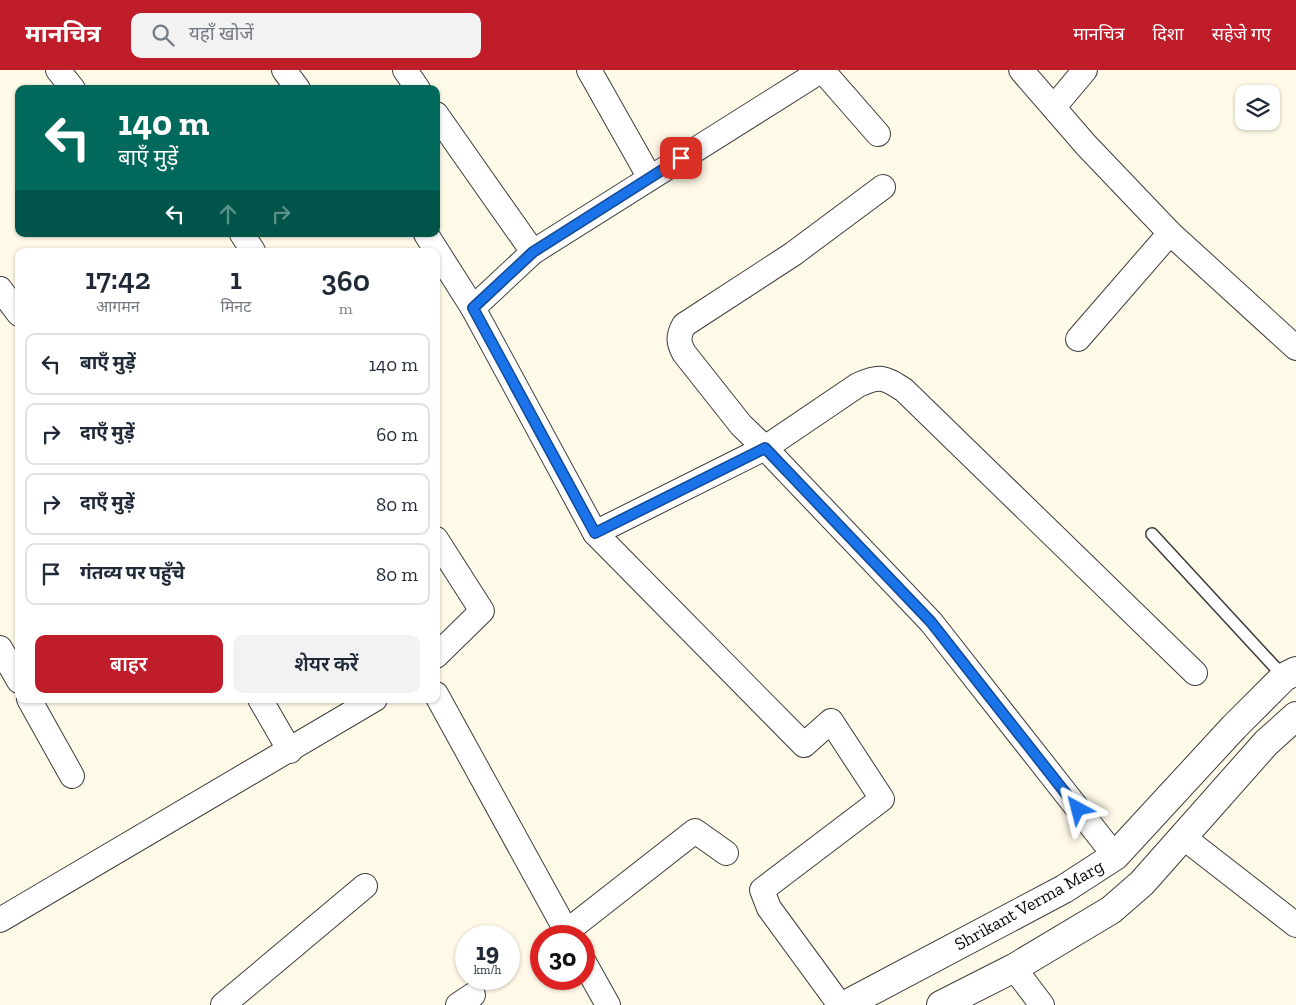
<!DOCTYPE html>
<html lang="hi">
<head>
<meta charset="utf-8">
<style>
	body { margin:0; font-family:"Zilla Slab","Noto Sans Devanagari",serif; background:#f2f2f3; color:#1f2937; height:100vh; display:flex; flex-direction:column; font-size:19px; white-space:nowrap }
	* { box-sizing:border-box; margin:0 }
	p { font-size:16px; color:#747a83 }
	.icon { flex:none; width:28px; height:28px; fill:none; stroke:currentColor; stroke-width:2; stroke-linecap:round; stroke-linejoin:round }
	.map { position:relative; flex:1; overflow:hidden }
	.side { position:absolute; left:15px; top:178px; width:425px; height:455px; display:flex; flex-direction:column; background:#fff; border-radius:10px; box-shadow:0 1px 4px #0004 }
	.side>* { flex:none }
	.guide { position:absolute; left:15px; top:15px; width:425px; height:152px; border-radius:10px; box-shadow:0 1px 4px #0004; background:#00695c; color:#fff; overflow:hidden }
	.buttons { position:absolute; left:1235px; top:15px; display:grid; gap:10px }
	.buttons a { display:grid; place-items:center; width:45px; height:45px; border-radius:10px; background:#fff; box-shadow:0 1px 4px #0004; font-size:25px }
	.speed { position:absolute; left:455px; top:855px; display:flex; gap:10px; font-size:25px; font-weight:700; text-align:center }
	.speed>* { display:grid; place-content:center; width:65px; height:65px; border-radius:50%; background:#fff; box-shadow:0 1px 4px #0004; line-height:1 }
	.speed small { font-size:12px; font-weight:400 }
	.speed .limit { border:8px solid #d22; background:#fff; color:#111 }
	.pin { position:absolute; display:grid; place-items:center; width:42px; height:42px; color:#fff; margin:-21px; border-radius:10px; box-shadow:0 2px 8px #0006 }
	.me { position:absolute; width:55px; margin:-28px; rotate:322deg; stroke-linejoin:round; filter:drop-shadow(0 0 4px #0008) }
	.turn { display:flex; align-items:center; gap:18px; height:105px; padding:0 20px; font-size:22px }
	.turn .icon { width:65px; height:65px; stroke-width:2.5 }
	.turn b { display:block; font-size:35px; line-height:42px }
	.lanes { display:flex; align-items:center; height:48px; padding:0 20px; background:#0003; justify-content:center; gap:25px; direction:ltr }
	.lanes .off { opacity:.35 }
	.eta { display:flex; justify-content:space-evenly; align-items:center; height:85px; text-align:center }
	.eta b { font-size:30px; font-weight:600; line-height:35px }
	.primary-button { display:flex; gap:10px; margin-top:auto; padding:10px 20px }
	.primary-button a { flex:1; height:58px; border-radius:10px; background:#c01d2a; color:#fff; font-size:20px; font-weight:600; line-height:58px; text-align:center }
	.primary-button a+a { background:#f2f2f3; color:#1f2937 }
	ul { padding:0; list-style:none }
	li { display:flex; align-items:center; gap:15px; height:62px; margin:0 10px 8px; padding:0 10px; border:2px solid #e0e1e3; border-radius:10px }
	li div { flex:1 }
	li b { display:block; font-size:19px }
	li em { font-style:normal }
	header { display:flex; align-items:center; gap:30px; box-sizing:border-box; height:70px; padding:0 25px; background:#c01d2a; color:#fff }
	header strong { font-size:24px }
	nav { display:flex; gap:28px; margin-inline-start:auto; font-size:18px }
	.search { width:350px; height:45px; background:#f2f2f3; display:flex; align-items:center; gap:12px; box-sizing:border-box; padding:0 18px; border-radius:10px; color:#747a83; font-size:19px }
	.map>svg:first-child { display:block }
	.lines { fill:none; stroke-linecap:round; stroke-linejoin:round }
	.service-casing { stroke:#3d3d3d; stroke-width:14 }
	.minor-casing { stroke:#3d3d3d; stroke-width:26 }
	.tertiary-casing { stroke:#3d3d3d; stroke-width:30 }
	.service { stroke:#fff; stroke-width:11 }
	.minor { stroke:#fff; stroke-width:24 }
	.tertiary { stroke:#fff; stroke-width:28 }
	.route-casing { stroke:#114b97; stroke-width:12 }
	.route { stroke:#1a73e8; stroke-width:9 }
	.labels { text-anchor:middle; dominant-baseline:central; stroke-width:5; stroke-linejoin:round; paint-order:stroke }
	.street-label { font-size:18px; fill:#0a0a0a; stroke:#fff }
</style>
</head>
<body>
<header>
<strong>मानचित्र</strong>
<div class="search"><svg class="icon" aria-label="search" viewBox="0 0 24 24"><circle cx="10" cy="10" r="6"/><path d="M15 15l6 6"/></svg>यहाँ खोजें</div>
<nav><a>मानचित्र</a><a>दिशा</a><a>सहेजे गए</a></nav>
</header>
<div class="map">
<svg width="1296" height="935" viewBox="0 0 1296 935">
	<rect width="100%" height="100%" fill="#fffae8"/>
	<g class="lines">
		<defs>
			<path id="service" d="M1152,464L1284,607"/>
			<g id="minor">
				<path d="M58,0L73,19"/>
				<path d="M284,0L298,19"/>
				<path d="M405,0L418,19"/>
				<path d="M589,0L650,108"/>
				<path d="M822,0L878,64"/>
				<path d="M1021,0L1086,75L1170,163L1296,278"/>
				<path d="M1054,37L1085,0"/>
				<path d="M436,44L533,182L473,238L595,463L804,675L831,651L882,729L762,820L769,838L840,935"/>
				<path d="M883,117L793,184L684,255C678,266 678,272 684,283L741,355L765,378L858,315C880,305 884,307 904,320L1195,603"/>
				<path d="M242,164L253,181"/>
				<path d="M426,164L473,238"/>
				<path d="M533,182L822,0"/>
				<path d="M0,219L19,244"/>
				<path d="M1078,269L1170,163"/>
				<path d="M595,463L765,378L931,552L1115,786"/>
				<path d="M436,469L482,541L436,586"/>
				<path d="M0,578L19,611"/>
				<path d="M436,624L569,866"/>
				<path d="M29,629L72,706"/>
				<path d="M260,629L290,681"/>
				<path d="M1183,767L1296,855"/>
				<path d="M0,850L375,629"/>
				<path d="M566,862L695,761L726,783"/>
				<path d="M584,892L608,935"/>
				<path d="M1014,898L1042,935"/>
				<path d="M223,935L365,816"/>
				<path d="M458,935L473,925"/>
			</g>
			<g id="tertiary">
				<path d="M845,935L1064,819L1115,786L1234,657L1284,607L1296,601"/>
				<path d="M941,935L1014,898L1111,840L1142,813L1266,673L1296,646"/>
			</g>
		</defs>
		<!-- service casing -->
		<use href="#service" class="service-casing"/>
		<!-- minor casing -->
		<use href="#minor" class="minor-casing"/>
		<!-- tertiary casing -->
		<use href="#tertiary" class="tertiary-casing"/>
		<!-- service -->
		<use href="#service" class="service"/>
		<!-- minor -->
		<use href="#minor" class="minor"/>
		<!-- tertiary -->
		<use href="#tertiary" class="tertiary"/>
	</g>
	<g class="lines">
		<defs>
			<path id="route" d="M681,88L533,182L473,238L595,463L765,378L931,552L1078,739"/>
		</defs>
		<!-- route casing -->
		<use href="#route" class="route-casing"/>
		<!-- route -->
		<use href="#route" class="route"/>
	</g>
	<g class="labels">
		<!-- street labels -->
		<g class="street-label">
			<text transform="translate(1029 835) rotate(-29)">Shrikant Verma Marg</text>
		</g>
	</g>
</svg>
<div class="buttons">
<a><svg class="icon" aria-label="layers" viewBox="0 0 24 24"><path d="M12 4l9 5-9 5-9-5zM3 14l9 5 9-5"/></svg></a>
</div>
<div class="speed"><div>19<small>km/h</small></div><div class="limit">30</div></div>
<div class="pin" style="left:681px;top:88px;background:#d93025"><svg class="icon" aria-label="arrive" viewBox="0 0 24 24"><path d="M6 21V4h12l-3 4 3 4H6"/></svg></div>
<svg class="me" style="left:1078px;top:739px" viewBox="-20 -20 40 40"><path d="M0-17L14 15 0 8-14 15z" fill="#1a73e8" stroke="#fff" stroke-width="4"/></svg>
<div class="guide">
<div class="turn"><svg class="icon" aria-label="left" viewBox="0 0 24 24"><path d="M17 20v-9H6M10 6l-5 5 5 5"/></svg><div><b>140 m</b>बाएँ मुड़ें</div></div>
<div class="lanes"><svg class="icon" aria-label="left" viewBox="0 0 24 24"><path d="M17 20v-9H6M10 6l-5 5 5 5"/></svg><svg class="icon off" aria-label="ahead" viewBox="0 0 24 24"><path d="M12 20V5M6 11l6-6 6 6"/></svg><svg class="icon off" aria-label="right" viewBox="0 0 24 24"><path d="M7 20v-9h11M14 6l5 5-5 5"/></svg></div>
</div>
<section class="side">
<div class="eta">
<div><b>17:42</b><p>आगमन</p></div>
<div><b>1</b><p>मिनट</p></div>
<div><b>360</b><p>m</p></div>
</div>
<ul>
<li><svg class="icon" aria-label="left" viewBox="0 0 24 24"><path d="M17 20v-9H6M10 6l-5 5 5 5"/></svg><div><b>बाएँ मुड़ें</b></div><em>140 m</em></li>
<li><svg class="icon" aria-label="right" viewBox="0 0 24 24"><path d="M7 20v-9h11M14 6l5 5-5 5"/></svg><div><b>दाएँ मुड़ें</b></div><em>60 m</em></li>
<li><svg class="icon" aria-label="right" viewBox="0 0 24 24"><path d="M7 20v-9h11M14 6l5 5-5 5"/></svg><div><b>दाएँ मुड़ें</b></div><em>80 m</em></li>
<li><svg class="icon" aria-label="arrive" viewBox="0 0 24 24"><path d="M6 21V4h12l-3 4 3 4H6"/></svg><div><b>गंतव्य पर पहुँचे</b></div><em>80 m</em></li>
</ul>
<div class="primary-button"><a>बाहर</a><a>शेयर करें</a></div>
</section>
</div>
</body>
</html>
